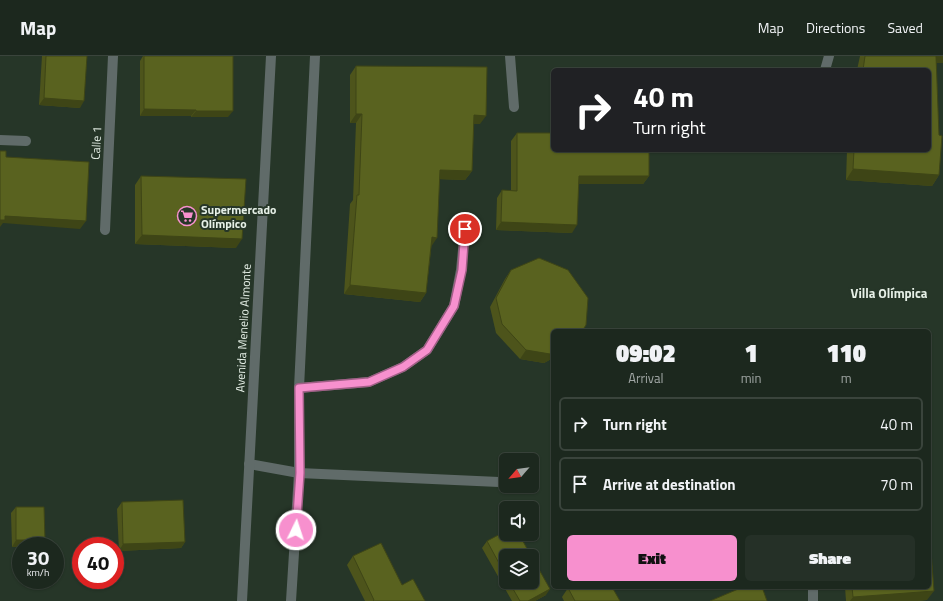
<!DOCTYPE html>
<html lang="en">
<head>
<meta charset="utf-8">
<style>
	body { margin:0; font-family:"Titillium Web",sans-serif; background:#253027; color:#f1f3f6; height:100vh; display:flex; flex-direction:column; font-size:15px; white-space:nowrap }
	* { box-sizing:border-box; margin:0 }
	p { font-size:13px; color:#a0a6a4 }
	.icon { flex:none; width:22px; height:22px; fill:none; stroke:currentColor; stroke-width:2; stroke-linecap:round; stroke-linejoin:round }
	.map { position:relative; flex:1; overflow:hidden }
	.panel { position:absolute; left:551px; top:273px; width:380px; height:260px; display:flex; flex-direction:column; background:#1c281e; border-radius:6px; box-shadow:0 1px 3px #0004,0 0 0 1px #3a443c }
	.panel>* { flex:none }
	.banner { position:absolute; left:551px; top:12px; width:380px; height:84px; border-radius:6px; box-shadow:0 1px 3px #0004,0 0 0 1px #3a443c; background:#202124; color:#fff; overflow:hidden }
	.needle { width:26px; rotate:242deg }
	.tools { position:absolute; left:499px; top:397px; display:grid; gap:8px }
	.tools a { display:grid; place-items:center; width:40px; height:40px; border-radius:6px; background:#1c281e; box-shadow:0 1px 3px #0004,0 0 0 1px #3a443c; font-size:20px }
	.speed { position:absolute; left:12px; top:481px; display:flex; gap:8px; font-size:20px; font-weight:700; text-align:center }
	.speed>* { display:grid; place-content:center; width:52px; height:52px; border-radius:50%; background:#1c281e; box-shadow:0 1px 3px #0004,0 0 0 1px #3a443c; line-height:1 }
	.speed small { font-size:10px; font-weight:400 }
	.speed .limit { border:6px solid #d22; background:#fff; color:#111 }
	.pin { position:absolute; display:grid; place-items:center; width:34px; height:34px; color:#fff; margin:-17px; border:2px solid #fff; border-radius:50%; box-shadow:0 1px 4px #0007 }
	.me { position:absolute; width:44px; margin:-22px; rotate:4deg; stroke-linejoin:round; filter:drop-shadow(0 0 3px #0008) }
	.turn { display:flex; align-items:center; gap:14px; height:84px; padding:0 16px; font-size:18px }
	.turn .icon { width:52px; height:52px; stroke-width:2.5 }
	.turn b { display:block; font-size:28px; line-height:34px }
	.eta { display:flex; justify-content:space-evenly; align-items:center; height:68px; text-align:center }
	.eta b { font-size:24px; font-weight:800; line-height:28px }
	.button { display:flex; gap:8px; margin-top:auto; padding:8px 16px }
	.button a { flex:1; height:46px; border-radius:6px; background:#f790ce; color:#111; font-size:16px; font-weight:800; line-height:46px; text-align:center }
	.button a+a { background:#253027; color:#f1f3f6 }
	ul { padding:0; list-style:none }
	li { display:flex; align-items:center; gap:12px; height:54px; margin:0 8px 6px; padding:0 8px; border:2px solid #3a443c; border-radius:6px }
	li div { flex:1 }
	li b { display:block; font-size:15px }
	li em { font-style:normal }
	header { display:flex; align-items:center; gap:24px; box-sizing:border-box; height:56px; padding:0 20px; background:#1c281e; border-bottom:1px solid #3a443c }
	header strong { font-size:19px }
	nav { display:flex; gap:22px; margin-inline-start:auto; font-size:14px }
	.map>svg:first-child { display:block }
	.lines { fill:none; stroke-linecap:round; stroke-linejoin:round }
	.minor { stroke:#606b69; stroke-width:10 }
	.wall { fill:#4d541b }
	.shaded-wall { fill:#3e4516 }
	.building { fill:#59621f; stroke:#3e4516 }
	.route-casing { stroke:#a15e86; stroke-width:10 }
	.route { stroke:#f790ce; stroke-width:7 }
	.labels { text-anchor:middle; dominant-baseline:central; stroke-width:4; stroke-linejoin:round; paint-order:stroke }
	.street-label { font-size:12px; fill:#e6f0e7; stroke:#263628 }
	.poi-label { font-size:12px; font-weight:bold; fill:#e6f0e7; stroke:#263628; text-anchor:start }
	.neighbourhood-label { font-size:13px; font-weight:bold; fill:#e6f0e7; stroke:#263628 }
</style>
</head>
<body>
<header>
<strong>Map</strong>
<nav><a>Map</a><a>Directions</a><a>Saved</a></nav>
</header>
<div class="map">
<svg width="943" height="545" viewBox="0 0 943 545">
	<rect width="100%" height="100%" fill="#263628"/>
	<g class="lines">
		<!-- minor -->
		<g class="minor">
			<path d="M510,0L514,51"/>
			<path d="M825,14L829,0"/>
			<path d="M0,84L26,85"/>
			<path d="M105,174L113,0"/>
			<path d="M299,332L369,326L403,311L427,294L454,250L461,214L465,173"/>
			<path d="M249,408L299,417L499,426"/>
			<path d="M813,531V545"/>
			<path d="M242,545L271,0"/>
			<path d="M291,545L299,417V332L315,0"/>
		</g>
	</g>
	<!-- wall -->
	<g class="wall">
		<path d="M42,0H87L80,52L39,49Z"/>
		<path d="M143,0H233L228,61H191V60H140V5Z"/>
		<path d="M860,0H943V7H936L939,119L932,130L846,124L847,94H929V14H857Z"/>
		<path d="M356,10L480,68H473L472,115L465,124L439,123L426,237L420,246L344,238L350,148L353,144L356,67H350V19Z"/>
		<path d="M517,77L649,120L643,128H579L572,177L496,174L497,142L502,134H511V85Z"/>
		<path d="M141,120L236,192L135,188V129Z"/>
		<path d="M511,214L553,275V302L544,307L520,303L496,277L490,251L505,223Z"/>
		<path d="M122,446L185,486L181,492L119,495L117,453Z"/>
		<path d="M16,451L45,484L41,490L12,491L11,457Z"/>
		<path d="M487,485L506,500V526H532L546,539L535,545H512L482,492Z"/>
		<path d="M353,500L402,529L425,545H365L347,509Z"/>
		<path d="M845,531H929L927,544L916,545H846Z"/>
		<path d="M568,532L620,545H564L562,541Z"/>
	</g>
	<!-- shaded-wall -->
	<g class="shaded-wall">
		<path d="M933,0H943V7H929Z"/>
		<path d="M44,42L84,45L80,52L39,49Z"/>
		<path d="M144,53L196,54L191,60H140Z"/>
		<path d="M196,55H233L228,61H191Z"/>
		<path d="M356,58H362L356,67H350Z"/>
		<path d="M474,59L486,60L480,68H467Z"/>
		<path d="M853,113L939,119L932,130L846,124Z"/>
		<path d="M440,114L472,115L465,124L434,123Z"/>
		<path d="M579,120H649L643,128H574Z"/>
		<path d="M5,160L86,165L80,173L3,167L0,171V164Z"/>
		<path d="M501,166L577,169L572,177L496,174Z"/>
		<path d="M142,179L242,183L236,192L135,188Z"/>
		<path d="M432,181L437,182L431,191Z"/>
		<path d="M350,229L426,237L420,246L344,238Z"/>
		<path d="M526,294L553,296V302L544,307L520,303Z"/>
		<path d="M16,484H45L41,490L12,491Z"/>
		<path d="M185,486L181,492L119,495L123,488Z"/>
		<path d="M550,533L546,539L535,545H528Z"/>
		<path d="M934,535L927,544L916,545H850L853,541Z"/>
	</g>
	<!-- building -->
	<g class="building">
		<path d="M46,0H87L84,45L44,42Z"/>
		<path d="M144,0H233V55H196V54L144,53Z"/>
		<path d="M865,0H936L939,79L942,80L939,119L853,113L854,94H929V14H863Z"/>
		<path d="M356,10L487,11L486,60L474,59L472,115L440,114L437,182L432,181L426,237L350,229L357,139H359L362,58H356Z"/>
		<path d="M517,77H553V94H649V120H579L577,169L501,166L502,134L517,135Z"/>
		<path d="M0,95H6V101L89,106L86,165L5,160V164H0Z"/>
		<path d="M141,120L246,123L242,183L142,179Z"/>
		<path d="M539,202L568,214L588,242L586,269L582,275H553V296L550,298L526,294L502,268L496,242L511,214Z"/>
		<path d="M183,444L185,486L123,488L122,446Z"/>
		<path d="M16,451H44L45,484H16Z"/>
		<path d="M506,475V478H519L531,500H506V520L487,485Z"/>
		<path d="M381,487L402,529L413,523L425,545H373L374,544L353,500Z"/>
		<path d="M931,495L934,535L853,541L852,531H929V496Z"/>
		<path d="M532,501L550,533L528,545H520L509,526H532Z"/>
		<path d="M570,531H612L620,545H575L568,532Z"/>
		<path d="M743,531H762L767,545H710Z"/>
	</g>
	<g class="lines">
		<defs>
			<path id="route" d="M296,474L300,417L299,332L369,326L403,311L427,294L454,250L462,214L465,173"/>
		</defs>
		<!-- route casing -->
		<use href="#route" class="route-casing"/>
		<!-- route -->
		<use href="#route" class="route"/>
	</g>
	<!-- icons -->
	<defs>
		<symbol id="supermarket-ring" viewBox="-11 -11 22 22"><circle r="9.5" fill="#263628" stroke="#f790ce" stroke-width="1.5"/><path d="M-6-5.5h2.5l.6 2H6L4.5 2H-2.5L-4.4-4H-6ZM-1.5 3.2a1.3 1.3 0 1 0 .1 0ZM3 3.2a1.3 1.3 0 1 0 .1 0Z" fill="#f790ce"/></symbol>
	</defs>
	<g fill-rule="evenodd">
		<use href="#supermarket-ring" x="176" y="149" width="22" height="22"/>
	</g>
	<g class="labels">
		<!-- street labels -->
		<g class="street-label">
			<text transform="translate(96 87) rotate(-87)">Calle 1</text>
			<text transform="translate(243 272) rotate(-87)">Avenida Menelio Almonte</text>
		</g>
		<!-- poi labels -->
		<g class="poi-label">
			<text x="201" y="153">Supermercado<tspan x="201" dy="14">Olímpico</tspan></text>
		</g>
		<!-- neighbourhood labels -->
		<g class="neighbourhood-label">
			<text x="889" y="237">Villa Olímpica</text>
		</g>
	</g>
</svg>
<div class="tools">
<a><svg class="needle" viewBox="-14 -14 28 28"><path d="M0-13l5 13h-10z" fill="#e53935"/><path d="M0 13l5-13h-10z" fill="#a0a6a4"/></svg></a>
<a><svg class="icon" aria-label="sound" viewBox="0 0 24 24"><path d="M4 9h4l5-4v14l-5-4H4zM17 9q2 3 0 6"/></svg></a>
<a><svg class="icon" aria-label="layers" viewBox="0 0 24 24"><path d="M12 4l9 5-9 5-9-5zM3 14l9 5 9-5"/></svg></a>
</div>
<div class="speed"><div>30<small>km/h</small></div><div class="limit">40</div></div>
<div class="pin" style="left:465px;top:173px;background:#d93025"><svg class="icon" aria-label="arrive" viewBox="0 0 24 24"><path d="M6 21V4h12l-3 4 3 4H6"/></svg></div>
<svg class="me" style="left:296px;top:474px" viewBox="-20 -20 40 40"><circle r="17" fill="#f790ce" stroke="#fff" stroke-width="3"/><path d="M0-11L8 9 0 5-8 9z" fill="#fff"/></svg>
<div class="banner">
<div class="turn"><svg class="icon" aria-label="right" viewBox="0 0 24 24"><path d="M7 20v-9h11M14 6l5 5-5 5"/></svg><div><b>40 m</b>Turn right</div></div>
</div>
<section class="panel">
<div class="eta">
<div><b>09:02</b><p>Arrival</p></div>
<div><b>1</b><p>min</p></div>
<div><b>110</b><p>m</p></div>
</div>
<ul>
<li><svg class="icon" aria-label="right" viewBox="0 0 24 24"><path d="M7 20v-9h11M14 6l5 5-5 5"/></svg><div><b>Turn right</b></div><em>40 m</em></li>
<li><svg class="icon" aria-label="arrive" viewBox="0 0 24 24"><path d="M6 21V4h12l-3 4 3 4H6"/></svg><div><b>Arrive at destination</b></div><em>70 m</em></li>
</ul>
<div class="button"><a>Exit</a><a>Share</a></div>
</section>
</div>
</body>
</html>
